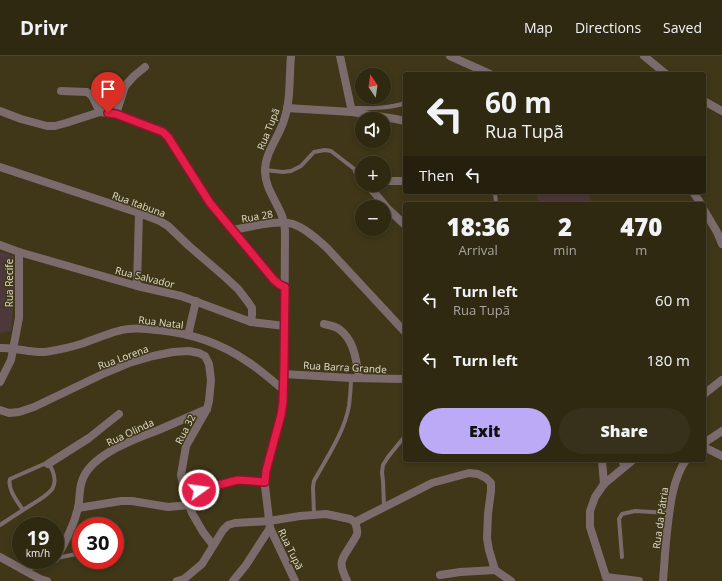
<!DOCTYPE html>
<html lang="en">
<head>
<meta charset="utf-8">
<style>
	body { margin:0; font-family:"Open Sans",sans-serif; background:#37311b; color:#f1f3f6; height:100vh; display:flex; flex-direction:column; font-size:15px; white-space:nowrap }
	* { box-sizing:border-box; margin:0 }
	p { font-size:13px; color:#a7a69f }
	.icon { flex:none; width:22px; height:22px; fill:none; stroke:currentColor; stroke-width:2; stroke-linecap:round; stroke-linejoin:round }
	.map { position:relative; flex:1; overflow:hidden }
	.details { position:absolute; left:403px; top:146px; width:303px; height:260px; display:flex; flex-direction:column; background:#2f2912; border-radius:4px; box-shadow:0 2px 6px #0003,0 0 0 1px #4a4532 }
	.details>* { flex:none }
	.hud { position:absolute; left:403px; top:16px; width:303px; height:122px; border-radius:4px; box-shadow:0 2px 6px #0003,0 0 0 1px #4a4532; background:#2f2912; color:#f1f3f6; overflow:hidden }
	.needle { width:26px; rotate:347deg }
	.fabs { position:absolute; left:355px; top:12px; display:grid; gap:8px }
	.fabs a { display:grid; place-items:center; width:36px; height:36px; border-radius:50%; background:#2f2912; box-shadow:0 2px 6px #0003,0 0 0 1px #4a4532; font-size:20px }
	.speed { position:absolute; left:12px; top:461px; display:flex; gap:8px; font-size:20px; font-weight:700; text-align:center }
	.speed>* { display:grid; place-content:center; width:52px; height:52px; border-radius:50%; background:#2f2912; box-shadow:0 2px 6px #0003,0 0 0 1px #4a4532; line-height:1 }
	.speed small { font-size:10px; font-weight:400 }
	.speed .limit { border:6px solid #d22; background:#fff; color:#111 }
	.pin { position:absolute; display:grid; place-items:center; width:34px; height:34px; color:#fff; margin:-41px -17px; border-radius:50% 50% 50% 0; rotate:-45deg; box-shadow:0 0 4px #0007 }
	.pin .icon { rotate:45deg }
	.me { position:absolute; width:44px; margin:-22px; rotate:76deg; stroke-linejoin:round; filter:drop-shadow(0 0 3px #0008) }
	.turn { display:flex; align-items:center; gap:14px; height:84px; padding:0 16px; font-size:18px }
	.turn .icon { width:52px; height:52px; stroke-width:2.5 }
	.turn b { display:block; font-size:28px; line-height:34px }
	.then { display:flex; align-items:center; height:38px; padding:0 16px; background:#0003; gap:8px; font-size:15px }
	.eta { display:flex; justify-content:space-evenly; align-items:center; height:68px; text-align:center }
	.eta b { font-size:24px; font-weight:800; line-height:28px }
	.button { display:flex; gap:8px; margin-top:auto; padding:8px 16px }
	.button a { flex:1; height:46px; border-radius:24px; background:#bcaaf6; color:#111; font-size:16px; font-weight:800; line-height:46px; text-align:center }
	.button a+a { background:#37311b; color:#f1f3f6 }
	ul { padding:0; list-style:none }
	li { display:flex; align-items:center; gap:12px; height:60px; padding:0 16px }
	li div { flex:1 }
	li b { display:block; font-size:15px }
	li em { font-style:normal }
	header { display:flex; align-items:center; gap:24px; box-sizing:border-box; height:56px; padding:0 20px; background:#2f2912; border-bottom:1px solid #4a4532 }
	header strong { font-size:19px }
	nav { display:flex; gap:22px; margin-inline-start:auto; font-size:14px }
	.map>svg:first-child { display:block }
	.education { fill:#4d383b }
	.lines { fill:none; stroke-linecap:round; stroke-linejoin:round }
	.service { stroke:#7c6b6d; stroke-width:4 }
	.minor { stroke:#7c6b6d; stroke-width:8 }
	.route-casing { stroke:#92132f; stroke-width:10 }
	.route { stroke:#e11d48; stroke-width:7 }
	.labels { text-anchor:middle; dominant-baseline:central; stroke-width:3; stroke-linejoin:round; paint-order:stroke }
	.street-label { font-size:10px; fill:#e2ddcc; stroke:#3f3718 }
</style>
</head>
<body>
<header>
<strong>Drivr</strong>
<nav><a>Map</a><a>Directions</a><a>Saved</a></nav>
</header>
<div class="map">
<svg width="722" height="525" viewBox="0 0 722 525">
	<rect width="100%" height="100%" fill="#3f3718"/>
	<!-- education -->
	<g class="education">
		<path d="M536,136H588L592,148H539Z"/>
		<path d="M0,195L14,200L15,228L11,275L0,277Z"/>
	</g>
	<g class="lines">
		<!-- service -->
		<g class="service">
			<path d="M351,52C369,52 388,53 405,47"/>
			<path d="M265,114L283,116L291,115L301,110L314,96L325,94L331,95L357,115"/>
			<path d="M495,136L496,148"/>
			<path d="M620,404L623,412"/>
			<path d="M384,451L383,425L382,416L383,409L388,401L405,380"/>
			<path d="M314,459L313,431L314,425C327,401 344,377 349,350C350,341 351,331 351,322"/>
			<path d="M0,469L23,454C28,451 34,447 39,444C51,436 58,431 53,416C51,411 50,408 44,408L10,423C7,433 18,446 23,454"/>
			<path d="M622,501L619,463L622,458L635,455L669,457"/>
			<path d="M57,502L81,497"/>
		</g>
		<!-- minor -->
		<g class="minor">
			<path d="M291,0C289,21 291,44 284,64C279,81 265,96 265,115C265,132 276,144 282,160C284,165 285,170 285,175L284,334L281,359L266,415L265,430L270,472L295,525"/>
			<path d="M340,0L352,56"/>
			<path d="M450,0L490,18"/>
			<path d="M644,0L666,18"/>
			<path d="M61,35L87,36L92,40L100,56"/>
			<path d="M704,45L722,55"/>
			<path d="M287,52L352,56L396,63L405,65"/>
			<path d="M0,55L21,63L47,70H55L66,67L100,56L116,58L163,75L169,81L210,147L274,224L280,229L285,231"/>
			<path d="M116,58L125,30L134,20L145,11"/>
			<path d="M0,111L139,157L160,165L168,170L189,190L225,221L238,233L248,246L252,252V259L251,266"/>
			<path d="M357,115L362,121"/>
			<path d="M384,125H405"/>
			<path d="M368,129L388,153L405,169"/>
			<path d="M693,136L701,148"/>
			<path d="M704,154L717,176L722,188"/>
			<path d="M233,174C249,171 278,163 293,168C305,172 317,183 327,192L405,276"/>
			<path d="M0,189L19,196L137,230L181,240L251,266L285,270"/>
			<path d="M137,230L139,157"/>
			<path d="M324,268C329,269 335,270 339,273C355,285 356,304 359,322"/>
			<path d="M188,279L196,245"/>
			<path d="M0,292C15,291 30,297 45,296C58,294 72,291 84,287C95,283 107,278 118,275C131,271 144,272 157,274C190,277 221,287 248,306C261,314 272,325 284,334"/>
			<path d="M284,318L351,322L405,323"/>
			<path d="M0,326L11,304L19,262V196"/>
			<path d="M704,338L722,324"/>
			<path d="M0,354L9,357L19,356L34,351L105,317L129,307L153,300L173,296L189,295L199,297L205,300L209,308L211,324L209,345L207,353L186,390L181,419L185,438L192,457L203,476L213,489"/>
			<path d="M704,387L722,375"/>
			<path d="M704,391L722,400"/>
			<path d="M602,404L604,428"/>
			<path d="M48,408L89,382L119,358"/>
			<path d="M185,438L199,434L238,424L265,426"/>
			<path d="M78,452L121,445H132L168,451L189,449"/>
			<path d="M355,466L432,427L469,417L478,418L486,422L491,427V435L488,458L487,482L489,494L495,514"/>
			<path d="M0,501L40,523L47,525"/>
			<path d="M55,503L56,502C65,487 74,469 78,452C80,443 79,433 82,425C90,399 133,384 156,375C173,368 190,360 207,353"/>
			<path d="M22,513L51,504"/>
			<path d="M440,519L460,516L495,514L511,525"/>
			<path d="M606,521L590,471V455L595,441L604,428L633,404"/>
			<path d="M606,521L639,525"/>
			<path d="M177,525L184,523L202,508L223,474L228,469L235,467L269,465L300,460L326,458L350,463L355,466C356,470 358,474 357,478C356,481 354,484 352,487C342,504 337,504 347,525"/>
			<path d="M233,525L246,509L270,472"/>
			<path d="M663,525C664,512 665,498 666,485C669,459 671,425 686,404"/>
		</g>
	</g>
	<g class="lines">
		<defs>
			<path id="route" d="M108,57L116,58L163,76L168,81L210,147L274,224L280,229L285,231L284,309L283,346L281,359L266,415L265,426L238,424L199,434"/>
		</defs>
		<!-- route casing -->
		<use href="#route" class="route-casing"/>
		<!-- route -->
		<use href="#route" class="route"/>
	</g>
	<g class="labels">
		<!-- street labels -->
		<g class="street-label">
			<text transform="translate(268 73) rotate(-68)">Rua Tupã</text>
			<text transform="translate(139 148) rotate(20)">Rua Itabuna</text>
			<text transform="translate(257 160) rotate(-10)">Rua 28</text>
			<text transform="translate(145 221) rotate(14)">Rua Salvador</text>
			<text transform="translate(9 227) rotate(-90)">Rua Recife</text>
			<text transform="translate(161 266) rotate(7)">Rua Natal</text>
			<text transform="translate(123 301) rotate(-20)">Rua Lorena</text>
			<text transform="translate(345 311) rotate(3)">Rua Barra Grande</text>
			<text transform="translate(185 373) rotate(-63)">Rua 32</text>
			<text transform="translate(130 376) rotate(-25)">Rua Olinda</text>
			<text transform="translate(660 462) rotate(-82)">Rua da Pátria</text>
			<text transform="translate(291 493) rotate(64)">Rua Tupã</text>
		</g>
	</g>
</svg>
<div class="fabs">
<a><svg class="needle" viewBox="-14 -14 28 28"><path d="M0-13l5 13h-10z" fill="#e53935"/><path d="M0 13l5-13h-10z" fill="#a7a69f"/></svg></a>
<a><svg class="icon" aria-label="sound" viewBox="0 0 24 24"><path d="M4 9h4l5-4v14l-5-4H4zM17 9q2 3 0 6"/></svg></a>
<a>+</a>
<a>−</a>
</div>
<div class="speed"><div>19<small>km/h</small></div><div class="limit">30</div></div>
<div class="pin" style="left:108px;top:57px;background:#d93025"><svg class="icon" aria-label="arrive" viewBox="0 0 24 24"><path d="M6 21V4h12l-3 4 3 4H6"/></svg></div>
<svg class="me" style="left:199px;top:434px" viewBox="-20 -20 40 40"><circle r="17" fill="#e11d48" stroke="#fff" stroke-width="3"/><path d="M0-11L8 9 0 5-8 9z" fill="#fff"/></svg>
<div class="hud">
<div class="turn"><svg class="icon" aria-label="left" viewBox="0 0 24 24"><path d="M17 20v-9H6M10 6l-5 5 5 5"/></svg><div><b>60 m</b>Rua Tupã</div></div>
<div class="then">Then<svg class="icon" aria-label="left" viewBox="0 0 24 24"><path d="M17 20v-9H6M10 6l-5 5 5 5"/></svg></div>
</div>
<section class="details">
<div class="eta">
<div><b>18:36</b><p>Arrival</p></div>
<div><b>2</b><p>min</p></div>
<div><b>470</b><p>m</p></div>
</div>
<ul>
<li><svg class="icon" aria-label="left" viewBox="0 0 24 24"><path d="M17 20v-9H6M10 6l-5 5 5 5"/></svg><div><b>Turn left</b><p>Rua Tupã</p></div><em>60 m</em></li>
<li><svg class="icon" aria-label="left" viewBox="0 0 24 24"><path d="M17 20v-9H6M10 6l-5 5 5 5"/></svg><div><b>Turn left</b></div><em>180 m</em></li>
</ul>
<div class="button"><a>Exit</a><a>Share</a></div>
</section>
</div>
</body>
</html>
